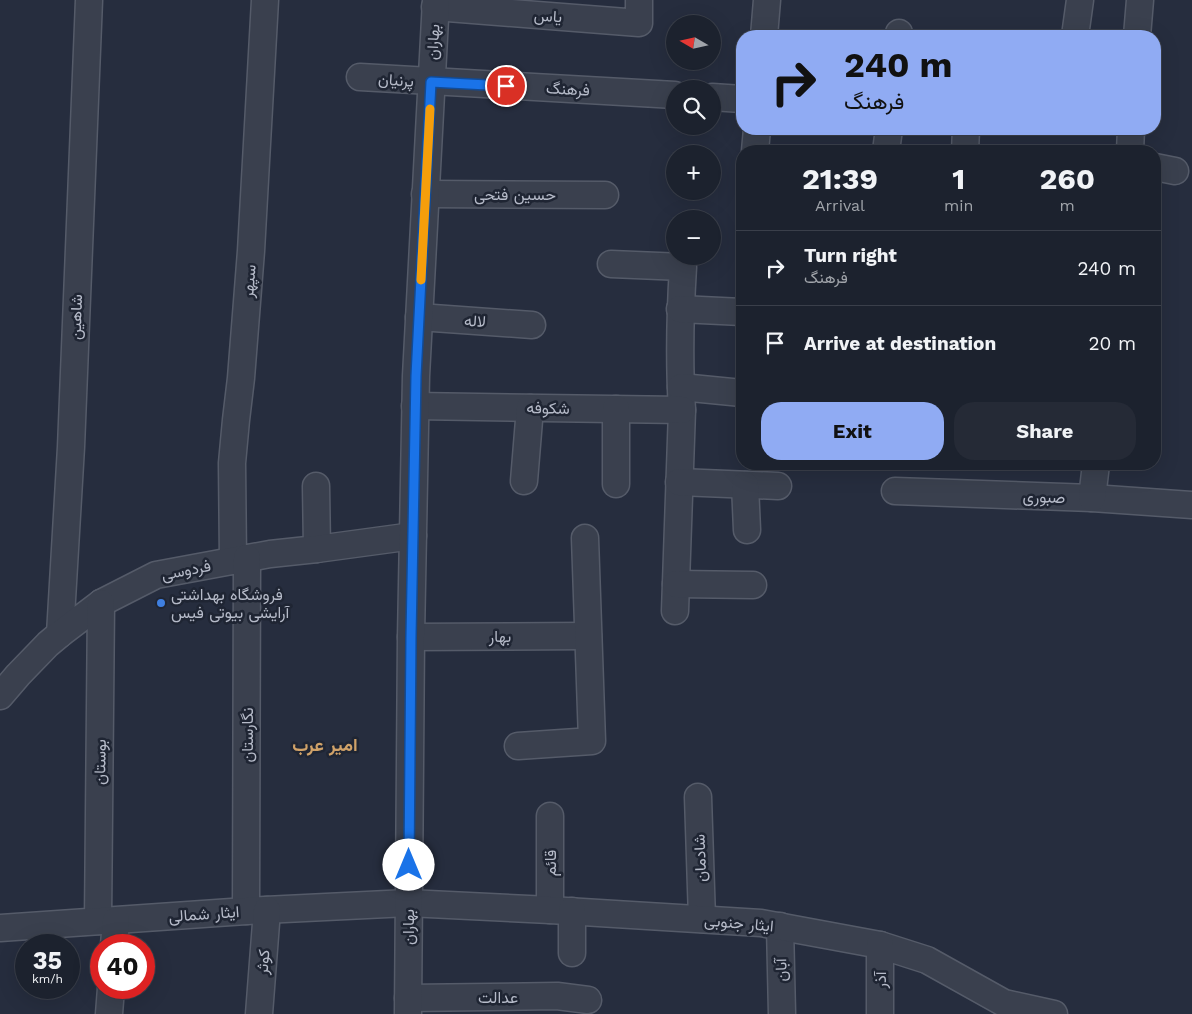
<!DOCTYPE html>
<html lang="en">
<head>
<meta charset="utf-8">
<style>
	body { margin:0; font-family:"Work Sans",Vazirmatn,sans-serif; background:#252a36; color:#f1f3f6; height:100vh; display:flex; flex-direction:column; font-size:19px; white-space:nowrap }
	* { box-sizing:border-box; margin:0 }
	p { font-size:16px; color:#a0a4aa }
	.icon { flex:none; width:28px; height:28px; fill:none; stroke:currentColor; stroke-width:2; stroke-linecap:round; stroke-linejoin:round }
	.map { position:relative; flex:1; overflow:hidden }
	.side { position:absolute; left:736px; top:145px; width:425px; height:325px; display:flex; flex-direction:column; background:#1c222e; border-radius:20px; box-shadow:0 5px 20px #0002,0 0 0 1px #3a3f4a }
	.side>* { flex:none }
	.hud { position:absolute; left:736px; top:30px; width:425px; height:105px; border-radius:20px; box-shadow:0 5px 20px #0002,0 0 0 1px #3a3f4a; background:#90abf3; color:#111; overflow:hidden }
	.needle { width:32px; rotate:279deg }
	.fabs { position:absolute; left:666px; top:15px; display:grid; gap:10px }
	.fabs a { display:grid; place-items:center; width:55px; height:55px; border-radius:50%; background:#1c222e; box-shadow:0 5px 20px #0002,0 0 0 1px #3a3f4a; font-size:25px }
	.speed { position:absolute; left:15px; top:934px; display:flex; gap:10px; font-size:25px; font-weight:700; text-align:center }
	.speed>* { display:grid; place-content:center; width:65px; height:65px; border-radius:50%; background:#1c222e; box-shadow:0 5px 20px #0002,0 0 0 1px #3a3f4a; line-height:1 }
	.speed small { font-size:12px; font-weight:400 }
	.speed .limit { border:8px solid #d22; background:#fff; color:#111 }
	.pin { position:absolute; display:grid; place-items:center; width:42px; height:42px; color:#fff; margin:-21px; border:2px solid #fff; border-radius:50%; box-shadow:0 1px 5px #0007 }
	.me { position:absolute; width:55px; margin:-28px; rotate:0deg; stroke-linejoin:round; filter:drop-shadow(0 0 4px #0008) }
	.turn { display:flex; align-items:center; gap:18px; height:105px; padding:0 25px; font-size:22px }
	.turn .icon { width:65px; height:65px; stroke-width:2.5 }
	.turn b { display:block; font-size:35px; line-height:42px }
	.eta { display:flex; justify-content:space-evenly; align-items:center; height:85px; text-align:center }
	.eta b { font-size:30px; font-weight:700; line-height:35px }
	.cta { display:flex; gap:10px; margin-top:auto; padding:10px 25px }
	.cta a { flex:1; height:58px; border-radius:20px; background:#90abf3; color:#111; font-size:20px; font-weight:700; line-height:58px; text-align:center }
	.cta a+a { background:#252a36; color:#f1f3f6 }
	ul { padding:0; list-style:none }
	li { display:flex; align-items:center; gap:15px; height:75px; padding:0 25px; border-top:1px solid #3a3f4a }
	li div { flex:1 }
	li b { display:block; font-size:19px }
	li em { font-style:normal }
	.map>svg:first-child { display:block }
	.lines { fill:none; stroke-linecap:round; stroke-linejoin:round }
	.minor-casing { stroke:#555b69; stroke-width:29 }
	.minor { stroke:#3a404e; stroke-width:26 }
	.route-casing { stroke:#114b97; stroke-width:12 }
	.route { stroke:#1a73e8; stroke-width:9 }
	.slow { stroke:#f59e0b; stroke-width:9 }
	.shop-dot { fill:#3f7fe0; stroke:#1f2533; stroke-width:2 }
	.labels { text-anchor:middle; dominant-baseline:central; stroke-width:5; stroke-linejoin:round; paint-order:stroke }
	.street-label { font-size:16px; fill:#b6bbc9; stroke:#1f2533 }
	.poi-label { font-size:16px; fill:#b6bbc9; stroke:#1f2533; text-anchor:start }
	.neighbourhood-label { font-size:18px; font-weight:bold; fill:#d0a269; stroke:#1f2533 }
</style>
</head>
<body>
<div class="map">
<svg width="1192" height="1014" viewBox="0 0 1192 1014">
	<rect width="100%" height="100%" fill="#262d3e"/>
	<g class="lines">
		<defs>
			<g id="minor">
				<path d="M435,7L639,23V0"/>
				<path d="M764,36L767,0"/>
				<path d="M899,36V33"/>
				<path d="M1075,36L1080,0"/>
				<path d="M1137,36L1140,0"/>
				<path d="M360,77L675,95"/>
				<path d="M712,97L742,99"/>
				<path d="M755,151L757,129"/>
				<path d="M886,151L889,129"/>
				<path d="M965,151L966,129"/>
				<path d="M1130,151L1131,129"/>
				<path d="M1155,167L1175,171"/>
				<path d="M425,194L605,195"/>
				<path d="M611,264L683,267C680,315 679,362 682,410L675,611"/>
				<path d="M680,309L742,312"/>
				<path d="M419,317L532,325"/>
				<path d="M681,387L742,393"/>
				<path d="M415,406L682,410"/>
				<path d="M616,409V484"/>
				<path d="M524,481L530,408"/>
				<path d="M679,482L778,486"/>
				<path d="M745,485L747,530"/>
				<path d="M316,486L317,549"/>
				<path d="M895,491L1092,498L1192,505"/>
				<path d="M1092,498L1096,464"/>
				<path d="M233,561L232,463L236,420L241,378L251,251L265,0"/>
				<path d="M676,584L753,585"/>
				<path d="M60,634L71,447L89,0"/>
				<path d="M411,637L588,636"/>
				<path d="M0,696L18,675L48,644L60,634L101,603L156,575L270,554L317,549L413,536"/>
				<path d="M518,746L592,741L585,538"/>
				<path d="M698,797L702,919"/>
				<path d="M550,816V910"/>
				<path d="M246,911L247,558"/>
				<path d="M98,921L101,603"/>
				<path d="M780,926L782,1014"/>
				<path d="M0,928L246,911L408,903L550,910L761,923L880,945L927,960L1004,1003L1054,1014"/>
				<path d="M114,945L116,921"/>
				<path d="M572,953V911"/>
				<path d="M408,998L557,996L588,1000"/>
				<path d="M109,1014L111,988"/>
				<path d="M259,1014L267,910"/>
				<path d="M408,1014L411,637L416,376L436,0"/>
				<path d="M880,1014V945"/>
			</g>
		</defs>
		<!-- minor casing -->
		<use href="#minor" class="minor-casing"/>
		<!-- minor -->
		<use href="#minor" class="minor"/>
	</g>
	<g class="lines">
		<defs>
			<path id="route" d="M409,865L411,637L416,376L431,82L506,86"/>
		</defs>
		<!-- route casing -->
		<use href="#route" class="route-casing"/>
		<!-- route -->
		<use href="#route" class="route"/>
		<!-- slow -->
		<path class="slow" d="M421,280L430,109"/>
	</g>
	<!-- markers -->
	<circle class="shop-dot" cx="161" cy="603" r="5"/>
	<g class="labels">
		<!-- street labels -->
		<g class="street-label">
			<text transform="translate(548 16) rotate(4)">یاس</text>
			<text transform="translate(433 42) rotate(-87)">بهاران</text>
			<text transform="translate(396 80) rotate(4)">پرنیان</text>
			<text transform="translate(568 89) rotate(3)">فرهنگ</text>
			<text x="515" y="194">حسین فتحی</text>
			<text transform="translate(249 281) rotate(-85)">سپهر</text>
			<text transform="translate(76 317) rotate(-88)">شاهین</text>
			<text transform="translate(475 321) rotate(4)">لاله</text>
			<text transform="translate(548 408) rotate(1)">شکوفه</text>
			<text transform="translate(1044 497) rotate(2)">صبوری</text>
			<text transform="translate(186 570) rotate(-11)">فردوسی</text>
			<text x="500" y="636">بهار</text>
			<text transform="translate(247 735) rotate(-90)">نگارستان</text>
			<text transform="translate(100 762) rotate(-89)">بوستان</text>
			<text transform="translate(700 858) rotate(-92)">شادمان</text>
			<text transform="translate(550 863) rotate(-90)">قائم</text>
			<text transform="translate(204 914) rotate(-4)">ایثار شمالی</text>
			<text transform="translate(739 923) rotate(5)">ایثار جنوبی</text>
			<text transform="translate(408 927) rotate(-90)">بهاران</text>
			<text transform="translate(263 962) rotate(-85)">کوثر</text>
			<text transform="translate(781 970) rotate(-91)">آبان</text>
			<text transform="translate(880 980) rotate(-90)">آذر</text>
			<text x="498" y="997">عدالت</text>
		</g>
		<!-- poi labels -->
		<g class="poi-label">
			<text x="171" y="594">فروشگاه بهداشتی<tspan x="171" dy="18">آرایشی بیوتی فیس</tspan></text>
		</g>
		<!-- neighbourhood labels -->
		<g class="neighbourhood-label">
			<text x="325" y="744">امیر عرب</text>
		</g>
	</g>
</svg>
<div class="fabs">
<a><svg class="needle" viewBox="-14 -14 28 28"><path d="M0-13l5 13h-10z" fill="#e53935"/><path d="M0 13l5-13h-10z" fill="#a0a4aa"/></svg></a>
<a><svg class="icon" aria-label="search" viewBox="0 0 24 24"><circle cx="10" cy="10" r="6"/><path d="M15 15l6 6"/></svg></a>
<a>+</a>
<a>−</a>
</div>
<div class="speed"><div>35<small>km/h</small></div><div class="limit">40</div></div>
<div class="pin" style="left:506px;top:86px;background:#d93025"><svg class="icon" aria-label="arrive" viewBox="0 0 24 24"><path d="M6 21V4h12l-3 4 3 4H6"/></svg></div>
<svg class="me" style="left:409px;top:865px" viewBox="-20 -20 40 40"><circle r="19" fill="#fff"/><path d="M0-13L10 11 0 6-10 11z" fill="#1a73e8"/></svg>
<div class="hud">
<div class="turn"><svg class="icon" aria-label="right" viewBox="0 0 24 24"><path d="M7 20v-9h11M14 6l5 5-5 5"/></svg><div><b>240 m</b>فرهنگ</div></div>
</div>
<section class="side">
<div class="eta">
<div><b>21:39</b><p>Arrival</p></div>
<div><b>1</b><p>min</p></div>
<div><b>260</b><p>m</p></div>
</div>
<ul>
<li><svg class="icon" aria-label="right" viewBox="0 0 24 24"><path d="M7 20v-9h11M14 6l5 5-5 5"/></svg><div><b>Turn right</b><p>فرهنگ</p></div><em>240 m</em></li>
<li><svg class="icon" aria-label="arrive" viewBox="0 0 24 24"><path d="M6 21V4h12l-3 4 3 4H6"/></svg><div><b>Arrive at destination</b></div><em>20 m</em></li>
</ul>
<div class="cta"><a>Exit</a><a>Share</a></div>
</section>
</div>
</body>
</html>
